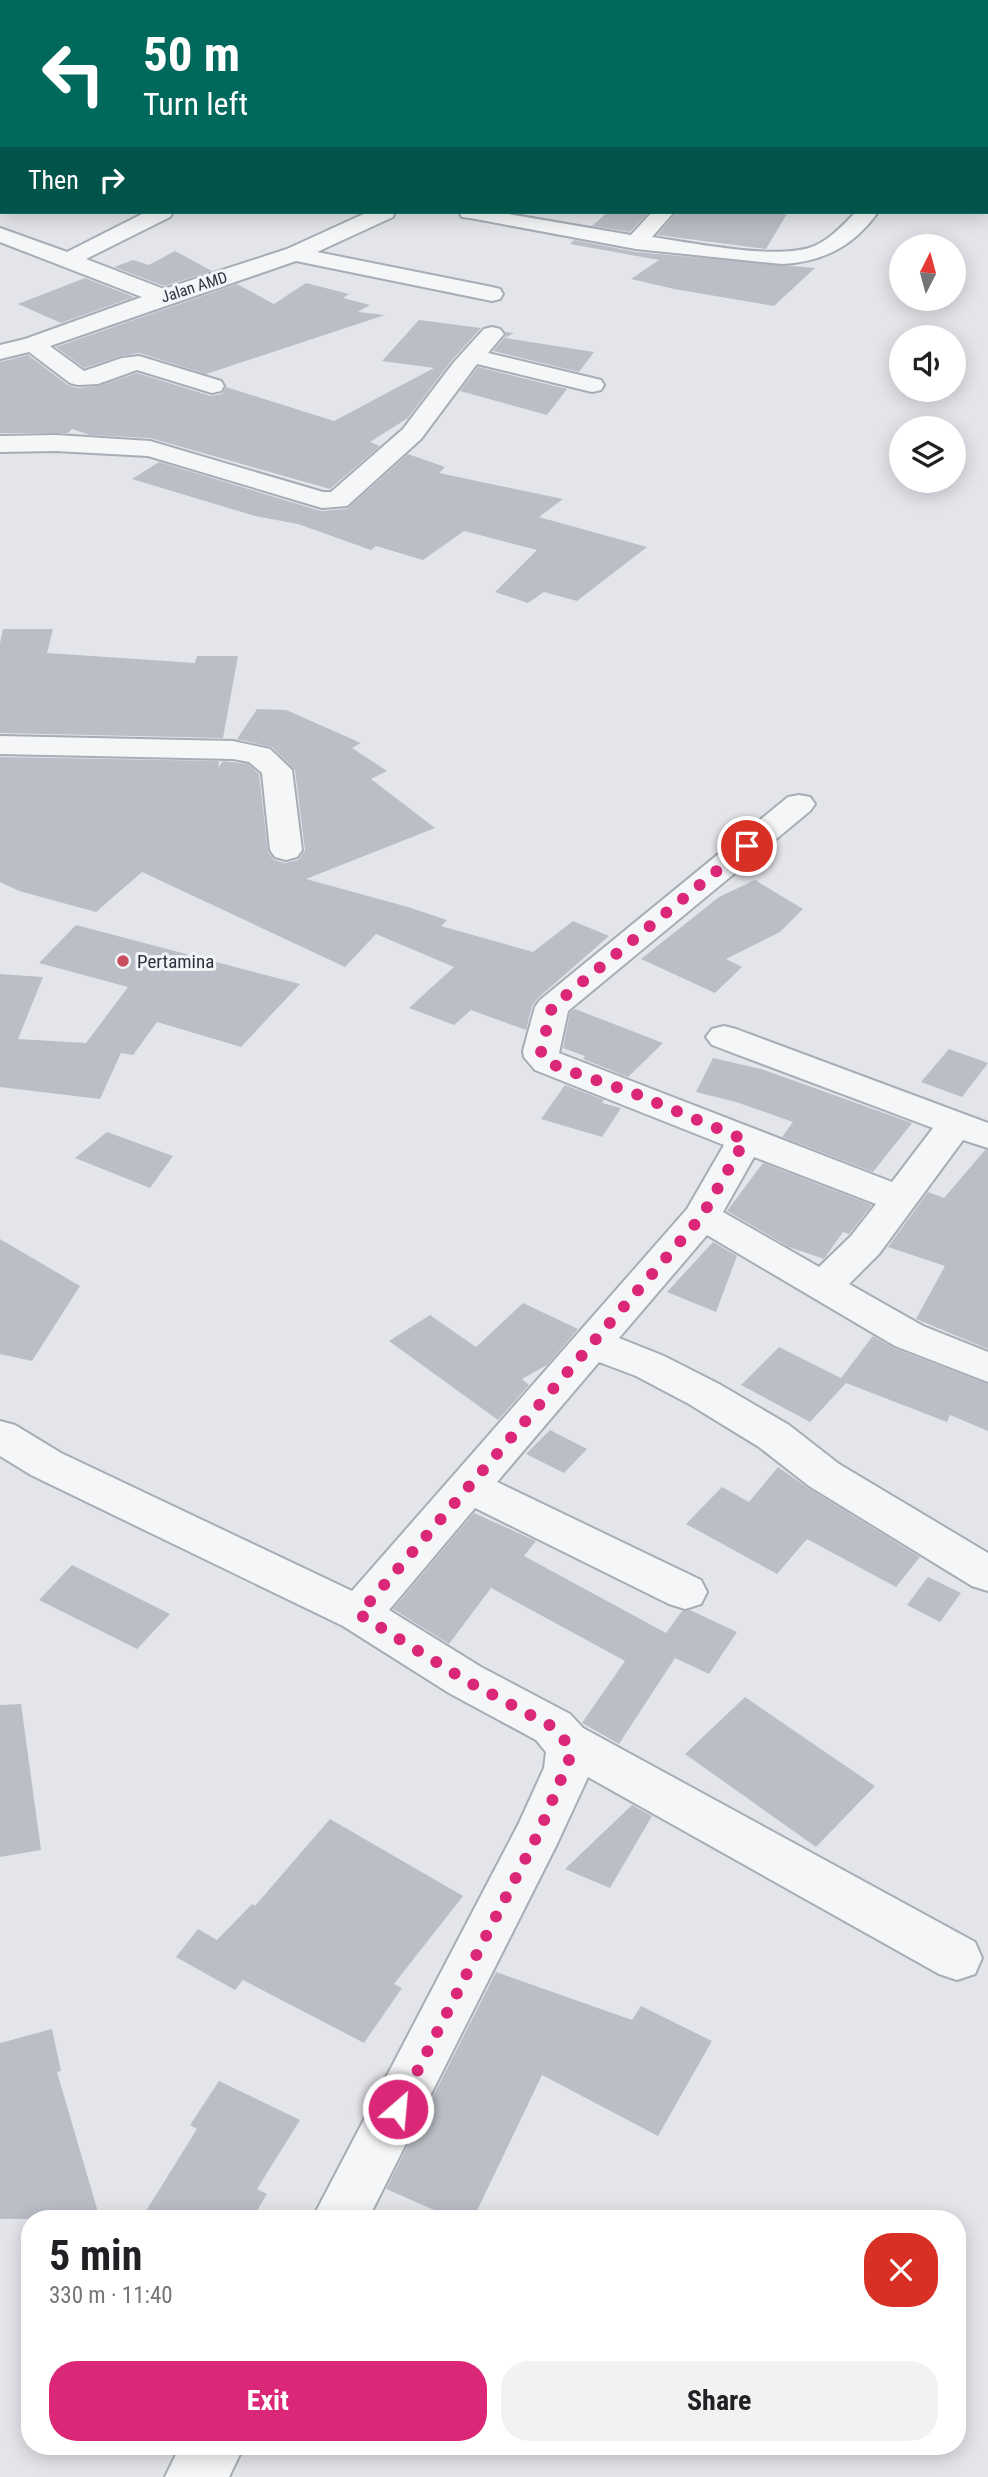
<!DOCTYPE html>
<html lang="en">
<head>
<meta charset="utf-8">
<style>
	body { margin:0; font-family:"Roboto Condensed",sans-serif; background:#f2f2f2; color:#202124; height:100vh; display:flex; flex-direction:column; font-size:26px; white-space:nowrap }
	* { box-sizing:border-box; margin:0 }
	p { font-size:23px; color:#757577 }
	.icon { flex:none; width:38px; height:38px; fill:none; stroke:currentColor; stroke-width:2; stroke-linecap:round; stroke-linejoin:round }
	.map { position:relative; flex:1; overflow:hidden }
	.panel { position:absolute; left:21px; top:2210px; width:945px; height:245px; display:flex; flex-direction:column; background:#fff; border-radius:28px; box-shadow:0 4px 18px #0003 }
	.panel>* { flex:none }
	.banner { position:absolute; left:0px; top:0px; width:989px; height:214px; box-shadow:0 4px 18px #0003; background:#00695c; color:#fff; overflow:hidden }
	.needle { width:46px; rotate:6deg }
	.fabs { position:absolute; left:889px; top:234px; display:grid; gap:14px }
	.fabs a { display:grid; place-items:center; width:77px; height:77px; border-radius:50%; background:#fff; box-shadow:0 4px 18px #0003; font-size:35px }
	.pin { position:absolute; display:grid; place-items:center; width:60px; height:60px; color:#fff; margin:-30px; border:4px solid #fff; border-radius:50%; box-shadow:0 2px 7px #0007 }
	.me { position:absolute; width:77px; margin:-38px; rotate:27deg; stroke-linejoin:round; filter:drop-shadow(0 0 5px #0008) }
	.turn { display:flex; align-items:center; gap:24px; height:147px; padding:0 28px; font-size:32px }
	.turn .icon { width:91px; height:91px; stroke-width:2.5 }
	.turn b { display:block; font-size:49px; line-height:60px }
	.then { display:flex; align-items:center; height:66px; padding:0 28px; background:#0003; gap:14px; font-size:26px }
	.round { display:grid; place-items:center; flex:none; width:74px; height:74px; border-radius:28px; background:#f2f2f2 }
	.overview { display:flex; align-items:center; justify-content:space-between; height:119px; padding:0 28px }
	h1 { font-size:42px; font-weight:700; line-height:52px }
	.action { display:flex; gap:14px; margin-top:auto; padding:14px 28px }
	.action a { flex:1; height:80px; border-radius:28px; background:#db2777; color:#fff; font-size:28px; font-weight:700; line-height:80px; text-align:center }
	.action a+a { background:#f2f2f2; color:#202124 }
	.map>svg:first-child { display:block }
	.building { fill:#babfc7 }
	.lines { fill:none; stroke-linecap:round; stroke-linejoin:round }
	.minor-casing { stroke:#a8acb4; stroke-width:4 }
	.minor { fill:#f5f6f8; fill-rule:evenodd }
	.route { stroke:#db2777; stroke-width:12; stroke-dasharray:0 21.6 }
	.poi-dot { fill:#c84f60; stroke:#f2f4f7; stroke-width:2.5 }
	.labels { text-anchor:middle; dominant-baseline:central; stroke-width:6; stroke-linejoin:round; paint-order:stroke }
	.far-street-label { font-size:16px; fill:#2b3341; stroke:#f2f4f7 }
	.poi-label { font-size:19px; fill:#2b3341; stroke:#f2f4f7; text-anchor:start }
</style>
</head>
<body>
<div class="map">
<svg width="988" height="2477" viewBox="0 0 988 2477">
	<rect width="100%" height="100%" fill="#e3e5ea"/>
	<!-- building -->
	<g class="building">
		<path d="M608,212H649L630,232L592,226Z"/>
		<path d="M677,212H788L766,249L657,235Z"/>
		<path d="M574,240L636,252L815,268L774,306L674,289L631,279L659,260L570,244Z"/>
		<path d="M175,251L212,271L164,286L114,267L133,260L149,265Z"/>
		<path d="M85,278L134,297L61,323L18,304Z"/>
		<path d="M306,283L349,294L343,298L370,305L358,312L385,315L206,374L139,353L121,356L84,368L56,347L237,284L274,304Z"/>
		<path d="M419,320L481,328L452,360L408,418L370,442L380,446L330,489L150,438L90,435L72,429L68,433H0V362L28,355L68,385L77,388L99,386L137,373L211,396L222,394L226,387L334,421L434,368L382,361Z"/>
		<path d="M506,332L514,333L505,338L594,352L579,372L493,351L506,336Z"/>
		<path d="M478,367L567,389L547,415L460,391Z"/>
		<path d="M408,454L445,467L439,473L563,499L539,517L647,547L577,601L544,592L528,603L495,592L537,550L464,531L423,560L376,546L371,550L298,524L255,516L132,479L159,462L321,511L347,509Z"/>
		<path d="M3,629H53L47,653L195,663L197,656H238L223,738L0,733V643Z"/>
		<path d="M257,709L286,710L361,743L352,748L387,771L371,779L435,828L306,879L408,907L447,920L441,926L533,952L573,921L609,936L538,998L532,1006L526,1030L471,1010L454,1025L409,1008L454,967L376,934L345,967L142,872L96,912L19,891L0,882V757L219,761L218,768L223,761L248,764L259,774L268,852L274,860L285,863L298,860L305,850L295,770L272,747L237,739Z"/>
		<path d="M755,880L803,909L780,932L726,959L742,967L715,993L641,959L719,897Z"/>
		<path d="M76,925L300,984L241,1047L157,1022L133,1055L121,1053L100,1099L0,1087V974L43,977L18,1039L86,1043L128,987L39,963Z"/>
		<path d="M575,1009L663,1043L628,1077L583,1059L585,1056L563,1048L570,1012Z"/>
		<path d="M949,1049L988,1063L962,1097L921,1082Z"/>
		<path d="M713,1058L761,1069L912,1123L873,1172L782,1137L793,1122L736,1102L696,1092Z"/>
		<path d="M565,1085L604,1100L602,1103L621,1108L602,1137L541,1119Z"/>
		<path d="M107,1132L173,1156L150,1188L75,1158Z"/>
		<path d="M985,1150H988V1349L916,1319L945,1266L888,1247L928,1192L944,1198Z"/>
		<path d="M763,1163L872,1205L849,1234L843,1232L824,1259L789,1247L727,1211Z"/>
		<path d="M0,1239L80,1286L32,1361L0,1354Z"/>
		<path d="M713,1242L737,1256L716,1312L667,1292Z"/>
		<path d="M523,1303L578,1329L547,1365L522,1379L529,1385L498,1420L389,1341L430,1315L476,1347Z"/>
		<path d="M873,1336L894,1348L988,1384V1431L950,1415L947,1422L846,1383L810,1422L741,1385L779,1347L841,1378Z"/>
		<path d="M550,1430L587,1449L564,1473L526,1454Z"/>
		<path d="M778,1467L808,1488L920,1557L896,1587L807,1539L777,1574L686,1524L722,1487L749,1502Z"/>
		<path d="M474,1513L536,1541L524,1556L666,1633L682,1611L690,1610L737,1632L709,1674L675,1658L619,1744L582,1723L625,1661L491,1588L449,1644L393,1609Z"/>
		<path d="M72,1565L170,1614L137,1649L39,1600Z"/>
		<path d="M928,1577L961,1593L940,1622L907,1605Z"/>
		<path d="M745,1697L875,1786L816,1847L685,1754Z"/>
		<path d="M21,1704L41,1850L0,1857V1705Z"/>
		<path d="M632,1805L652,1816L610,1888L565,1869Z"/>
		<path d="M330,1819L463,1896L394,1984L402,1988L364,2043L243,1980L235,1990L176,1957L198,1929L217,1940L252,1904L255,1906Z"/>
		<path d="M496,1972L632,2020L641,2006L712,2041L658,2136L542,2075L473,2219H455L386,2189Z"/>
		<path d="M52,2029L61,2071L57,2072L100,2219H0V2043Z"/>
		<path d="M219,2081L300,2120L257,2189L267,2194L252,2219H141L197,2129L190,2125Z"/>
	</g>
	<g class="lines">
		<defs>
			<g id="minor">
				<path d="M95,0H117L119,2H96Z"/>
				<path d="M217,0H238L215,2Z"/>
				<path d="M616,0H639L641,2H617Z"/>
				<path d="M717,0H736L715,2Z"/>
				<rect x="0" y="11" width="2" height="10"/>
				<path d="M2,56V68L0,69V57Z"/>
				<path d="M2,129V142H0V130Z"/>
				<path d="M146,212H173L170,217L86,259L164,289L287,249L368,212H395L393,217L317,252L492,287L500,289L503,294L500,299L492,301L296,261L50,346L84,371L122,358L139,356L221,381L224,386L221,391L212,393L137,370L98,384L78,385L70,383L29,352L0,359V345L25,339L142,297L0,242V228L67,252Z"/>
				<path d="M459,212H497L631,235L652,212H674L652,237C693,243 771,259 809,248C828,242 842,226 856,212H878C854,246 823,262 782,264L636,249L470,218L462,217Z"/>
				<path d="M492,327L500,329L504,334L488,353L601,380L604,385L601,390L592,392L477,364L421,439L347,506L322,508L148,456L56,451L0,452V436L56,435L150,441L323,492H331L403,429L454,362L484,329Z"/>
				<path d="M0,736L233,741L270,749L292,770L302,850L297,857L286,860L275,857L270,850L262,773L249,762L233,759L0,754Z"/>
				<path d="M799,795L810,797L815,804L810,811L568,1011L559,1053L892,1182L933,1128L712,1045L706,1037L712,1029L724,1026L736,1029L988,1123V1148L963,1140L879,1254L849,1284L923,1326L988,1352V1382L895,1346L707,1235L619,1338L664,1356L719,1384L789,1425L839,1464L988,1553V1591L972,1586L809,1486L759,1447L689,1404L636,1376L599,1362L497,1482L701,1580L707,1592L701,1604L685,1609L669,1604L475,1508L389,1610L481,1667L570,1714L583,1728L975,1942L982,1958L975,1974L957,1980L939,1974L588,1777L557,1844L368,2219H312L519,1823L544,1768L546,1752L536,1740L449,1693L343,1626L31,1475L0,1456V1421L15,1425L61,1453L352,1591L687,1209L724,1145L535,1070L524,1057L523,1051L535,1007L540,1000L788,797ZM754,1157L876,1204L851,1236L819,1267L723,1212Z"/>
				<path d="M180,2446H244L229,2477H165Z"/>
			</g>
		</defs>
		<!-- minor casing -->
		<use href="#minor" class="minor-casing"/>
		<!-- minor -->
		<use href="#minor" class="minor"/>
	</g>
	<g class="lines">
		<!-- route -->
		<path class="route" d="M398,2109L540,1830L571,1755L566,1742L553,1727L465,1680L359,1614L702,1216L745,1140L631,1092L558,1067L542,1057L541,1051L552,1007L747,846"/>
	</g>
	<!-- markers -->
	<circle class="poi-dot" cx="123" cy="961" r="7"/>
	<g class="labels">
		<!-- far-street labels -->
		<g class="far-street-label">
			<text transform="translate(194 287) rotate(-18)">Jalan AMD</text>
		</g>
		<!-- poi labels -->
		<g class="poi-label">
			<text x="137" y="961">Pertamina</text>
		</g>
	</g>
</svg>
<div class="fabs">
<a><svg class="needle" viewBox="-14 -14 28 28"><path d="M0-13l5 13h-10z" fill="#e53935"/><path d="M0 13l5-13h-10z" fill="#757577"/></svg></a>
<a><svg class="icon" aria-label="sound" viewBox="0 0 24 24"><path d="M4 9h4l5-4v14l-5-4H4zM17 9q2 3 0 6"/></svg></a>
<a><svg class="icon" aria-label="layers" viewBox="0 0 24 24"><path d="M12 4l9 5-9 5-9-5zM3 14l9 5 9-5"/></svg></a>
</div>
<div class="pin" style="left:747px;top:846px;background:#d93025"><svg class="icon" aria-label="arrive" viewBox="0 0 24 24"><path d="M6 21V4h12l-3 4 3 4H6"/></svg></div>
<svg class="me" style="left:398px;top:2109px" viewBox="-20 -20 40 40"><circle r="17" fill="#db2777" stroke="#fff" stroke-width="3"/><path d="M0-11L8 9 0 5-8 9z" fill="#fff"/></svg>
<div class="banner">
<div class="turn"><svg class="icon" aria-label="left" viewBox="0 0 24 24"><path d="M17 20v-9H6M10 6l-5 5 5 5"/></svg><div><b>50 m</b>Turn left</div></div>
<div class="then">Then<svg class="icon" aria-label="right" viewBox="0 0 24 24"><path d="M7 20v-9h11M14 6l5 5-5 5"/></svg></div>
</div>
<section class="panel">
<div class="overview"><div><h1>5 min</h1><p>330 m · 11:40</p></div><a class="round" style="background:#d93025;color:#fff"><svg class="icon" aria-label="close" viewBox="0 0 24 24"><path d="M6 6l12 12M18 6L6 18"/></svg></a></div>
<div class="action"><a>Exit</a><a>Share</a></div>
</section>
</div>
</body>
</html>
